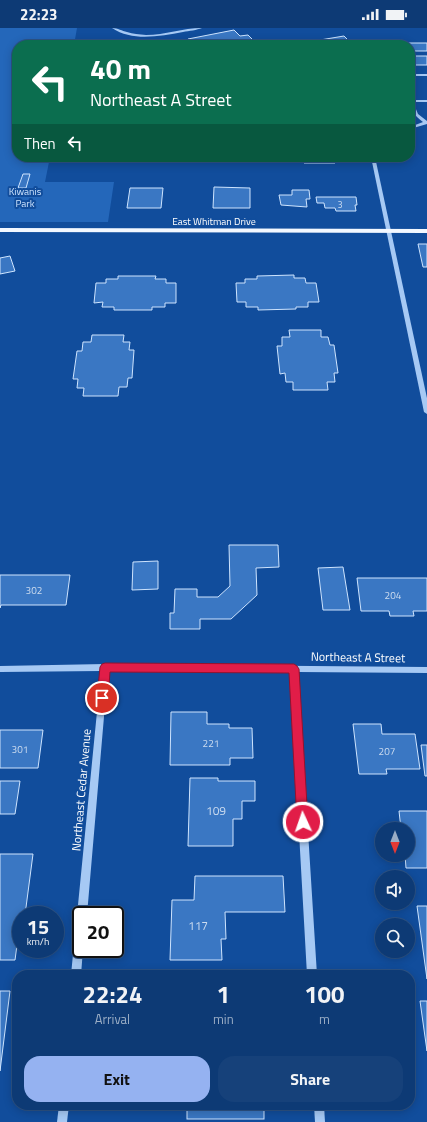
<!DOCTYPE html>
<html lang="en">
<head>
<meta charset="utf-8">
<style>
	body { margin:0; font-family:"Titillium Web",sans-serif; background:#16417a; color:#f1f3f6; height:100vh; display:flex; flex-direction:column; font-size:15px; white-space:nowrap }
	* { box-sizing:border-box; margin:0 }
	p { font-size:13px; color:#9aadc5 }
	.icon { flex:none; width:22px; height:22px; fill:none; stroke:currentColor; stroke-width:2; stroke-linecap:round; stroke-linejoin:round }
	.map { position:relative; flex:1; overflow:hidden }
	.panel { position:absolute; left:12px; top:942px; width:403px; height:140px; display:flex; flex-direction:column; background:#0d3a75; border-radius:16px; box-shadow:0 2px 10px #0003,0 0 0 1px #2d5487 }
	.panel>* { flex:none }
	.hud { position:absolute; left:12px; top:12px; width:403px; height:122px; border-radius:16px; box-shadow:0 2px 10px #0003,0 0 0 1px #2d5487; background:#0b6e4f; color:#fff; overflow:hidden }
	.needle { width:26px; rotate:180deg }
	.tools { position:absolute; left:375px; top:794px; display:grid; gap:8px }
	.tools a { display:grid; place-items:center; width:40px; height:40px; border-radius:50%; background:#0d3a75; box-shadow:0 2px 10px #0003,0 0 0 1px #2d5487; font-size:20px }
	.speed { position:absolute; left:12px; top:878px; display:flex; gap:8px; font-size:20px; font-weight:700; text-align:center }
	.speed>* { display:grid; place-content:center; width:52px; height:52px; border-radius:50%; background:#0d3a75; box-shadow:0 2px 10px #0003,0 0 0 1px #2d5487; line-height:1 }
	.speed small { font-size:10px; font-weight:400 }
	.speed .limit { border:2px solid #111; border-radius:6px; background:#fff; color:#111 }
	.pin { position:absolute; display:grid; place-items:center; width:34px; height:34px; color:#fff; margin:-17px; border:2px solid #fff; border-radius:50%; box-shadow:0 1px 4px #0007 }
	.me { position:absolute; width:44px; margin:-22px; rotate:357deg; stroke-linejoin:round; filter:drop-shadow(0 0 3px #0008) }
	.turn { display:flex; align-items:center; gap:14px; height:84px; padding:0 12px; font-size:18px }
	.turn .icon { width:52px; height:52px; stroke-width:2.5 }
	.turn b { display:block; font-size:28px; line-height:34px }
	.then { display:flex; align-items:center; height:38px; padding:0 12px; background:#0003; gap:8px; font-size:15px }
	.eta { display:flex; justify-content:space-evenly; align-items:center; height:68px; text-align:center }
	.eta b { font-size:24px; font-weight:700; line-height:28px }
	.primary-button { display:flex; gap:8px; margin-top:auto; padding:8px 12px }
	.primary-button a { flex:1; height:46px; border-radius:16px; background:#95b2f1; color:#111; font-size:16px; font-weight:700; line-height:46px; text-align:center }
	.primary-button a+a { background:#16417a; color:#f1f3f6 }
	.status { display:flex; justify-content:space-between; align-items:center; height:28px; padding:0 20px; background:#0d3a75; direction:ltr }
	.status svg { height:11px; fill:currentColor }
	.map>svg:first-child { display:block }
	.green { fill:#2467ba }
	.building { fill:#3a77c3; stroke:#cee4fe }
	.lines { fill:none; stroke-linecap:round; stroke-linejoin:round }
	.minor { fill:#a6c9f4; fill-rule:evenodd }
	.major { fill:#f3f8ff; fill-rule:evenodd }
	.route { fill:#e11d48; stroke:#92132f }
	.labels { text-anchor:middle; dominant-baseline:central; stroke-width:4; stroke-linejoin:round; paint-order:stroke }
	.far-number-label { font-size:9px; fill:#ceddf0 }
	.far-park-label { font-size:10px; fill:#cee4fe; stroke:#114d9c }
	.far-street-label { font-size:10px; fill:#fff; stroke:#114d9c }
	.number-label { font-size:10px; fill:#ceddf0 }
	.street-label { font-size:12px; fill:#fff; stroke:#114d9c }
	.near-number-label { font-size:12px; fill:#ceddf0 }
</style>
</head>
<body>
<div class="status"><b>22:23</b><svg viewBox="0 0 49 12"><path d="M0 12V9h3v3zM5 12V6h3v6zM10 12V3h3v9zM15 12V0h3v12zM26 1h20v11H26zM47 4h2v5h-2z"/></svg></div>
<div class="map">
<svg width="427" height="1094" viewBox="0 0 427 1094">
	<rect width="100%" height="100%" fill="#114d9c"/>
	<!-- green -->
	<path class="green" d="M0,0H77L74,17H17V129H50L45,154H114L108,194H0Z"/>
	<!-- building -->
	<g class="building">
		<path d="M234,2L240,8L248,7L258,17H193L188,11Z"/>
		<path d="M344,8L353,17H282L313,12L314,13Z"/>
		<path d="M397,15H427V23H410V17H398Z"/>
		<rect x="410" y="28" width="17" height="9"/>
		<path d="M303,129H334L335,135H304Z"/>
		<path d="M23,146H30L26,160H18Z"/>
		<path d="M214,159L250,160V180H213Z"/>
		<path d="M130,160H163L161,180H127Z"/>
		<path d="M292,162H309L310,171H306L307,179L281,177L279,167H292Z"/>
		<path d="M316,169H356L357,177H355L356,183H336L335,180H325L324,175H317Z"/>
		<path d="M418,216H427V239H423Z"/>
		<path d="M10,228L15,243L0,246V230Z"/>
		<path d="M294,247V250H305L306,255H316L319,274H308V279H296V281L258,282V279H246V274H237L236,255H245V251H257V248Z"/>
		<path d="M118,248H156L155,251H166V255H176V275H165V279H152V282H114V279H102L103,274L94,275L96,255H106V251H118Z"/>
		<path d="M289,302H321V309H328L330,317H334L338,345H334L335,354H327L328,362H293V354H286L285,345L280,346L277,318H282V309H290Z"/>
		<path d="M92,307H124L123,314H130L129,322H134L132,350H128L127,359H119L118,368H83L84,360H77L78,351H73L77,323H82L83,314H91Z"/>
		<path d="M229,517H278L279,539L256,540L257,567L231,591H200V601H170V585H174L175,561H197V569H218L230,558Z"/>
		<path d="M158,533V561L132,562L133,534Z"/>
		<path d="M343,539L350,582H323L318,540Z"/>
		<path d="M0,547H70L66,577H1L0,580Z"/>
		<path d="M357,550H427V583H413L414,588H390L389,583H361Z"/>
		<path d="M171,684H207V696H229V700H252L253,730H230V737H170Z"/>
		<path d="M353,696H381L382,706H415L420,741H386L387,746H359Z"/>
		<path d="M0,702H43L38,740H0Z"/>
		<path d="M421,717H427V748H425Z"/>
		<path d="M190,750H218V753H255V773H242V791H233V818H188Z"/>
		<path d="M0,753H20L15,786H0Z"/>
		<path d="M399,783H427V840H406L405,827H408V801H401Z"/>
		<path d="M0,826H33L25,887H21L15,932H0Z"/>
		<path d="M195,848H283L285,884H225L226,911H221L222,932H170L172,872H194Z"/>
		<path d="M417,878H427V951Z"/>
		<path d="M0,963H10L0,1043Z"/>
		<path d="M420,973H427V1023Z"/>
		<rect x="187" y="1077" width="77" height="14"/>
	</g>
	<g class="lines">
		<!-- minor -->
		<g class="minor">
			<path d="M112,0C118,0 122,3 127,4C133,6 139,6 146,7C165,7 183,0 202,0C197,2 189,3 183,4C160,8 133,14 112,0Z"/>
			<rect x="410" y="46" width="17" height="2"/>
			<path d="M410,72H427V74H413L418,86L427,93V96L410,101V99L423,94C415,88 410,83 410,72Z"/>
			<path d="M371,129H375L427,370V386L424,384Z"/>
			<path d="M105,636L427,639V645L298,644L317,947H307L290,644L108,642L87,887H81V921H83L81,947H71L76,895L78,892L80,891L77,887L101,643L0,644V638Z"/>
			<path d="M59,1077H69L67,1094H57Z"/>
			<path d="M314,1077H324L325,1094H315Z"/>
		</g>
		<!-- major -->
		<path class="major" d="M0,200L427,201V205L0,204Z"/>
	</g>
	<!-- route -->
	<path class="route" d="M105,635L294,636L297,638L299,641L308,794L307,798L303,799L299,798L297,794L289,645L110,644L108,670L106,673L102,675L99,673L97,670L100,639L102,636Z"/>
	<g class="labels">
		<!-- far-number labels -->
		<g class="far-number-label">
			<text x="340" y="176">3</text>
		</g>
		<!-- far-park labels -->
		<g class="far-park-label">
			<text x="25" y="163">Kiwanis<tspan x="25" dy="12">Park</tspan></text>
		</g>
		<!-- far-street labels -->
		<g class="far-street-label">
			<text x="214" y="193">East Whitman Drive</text>
		</g>
		<!-- number labels -->
		<g class="number-label">
			<text x="34" y="562">302</text>
			<text x="393" y="567">204</text>
			<text x="211" y="715">221</text>
			<text x="20" y="721">301</text>
			<text x="387" y="723">207</text>
		</g>
		<!-- street labels -->
		<g class="street-label">
			<text transform="translate(358 629) rotate(1)">Northeast A Street</text>
			<text transform="translate(81 762) rotate(-85)">Northeast Cedar Avenue</text>
		</g>
		<!-- near-number labels -->
		<g class="near-number-label">
			<text x="216" y="782">109</text>
			<text x="198" y="897">117</text>
		</g>
	</g>
</svg>
<div class="tools">
<a><svg class="needle" viewBox="-14 -14 28 28"><path d="M0-13l5 13h-10z" fill="#e53935"/><path d="M0 13l5-13h-10z" fill="#9aadc5"/></svg></a>
<a><svg class="icon" aria-label="sound" viewBox="0 0 24 24"><path d="M4 9h4l5-4v14l-5-4H4zM17 9q2 3 0 6"/></svg></a>
<a><svg class="icon" aria-label="search" viewBox="0 0 24 24"><circle cx="10" cy="10" r="6"/><path d="M15 15l6 6"/></svg></a>
</div>
<div class="speed"><div>15<small>km/h</small></div><div class="limit">20</div></div>
<div class="pin" style="left:102px;top:670px;background:#d93025"><svg class="icon" aria-label="arrive" viewBox="0 0 24 24"><path d="M6 21V4h12l-3 4 3 4H6"/></svg></div>
<svg class="me" style="left:303px;top:794px" viewBox="-20 -20 40 40"><circle r="17" fill="#e11d48" stroke="#fff" stroke-width="3"/><path d="M0-11L8 9 0 5-8 9z" fill="#fff"/></svg>
<div class="hud">
<div class="turn"><svg class="icon" aria-label="left" viewBox="0 0 24 24"><path d="M17 20v-9H6M10 6l-5 5 5 5"/></svg><div><b>40 m</b>Northeast A Street</div></div>
<div class="then">Then<svg class="icon" aria-label="left" viewBox="0 0 24 24"><path d="M17 20v-9H6M10 6l-5 5 5 5"/></svg></div>
</div>
<section class="panel">
<div class="eta">
<div><b>22:24</b><p>Arrival</p></div>
<div><b>1</b><p>min</p></div>
<div><b>100</b><p>m</p></div>
</div>
<div class="primary-button"><a>Exit</a><a>Share</a></div>
</section>
</div>
</body>
</html>
